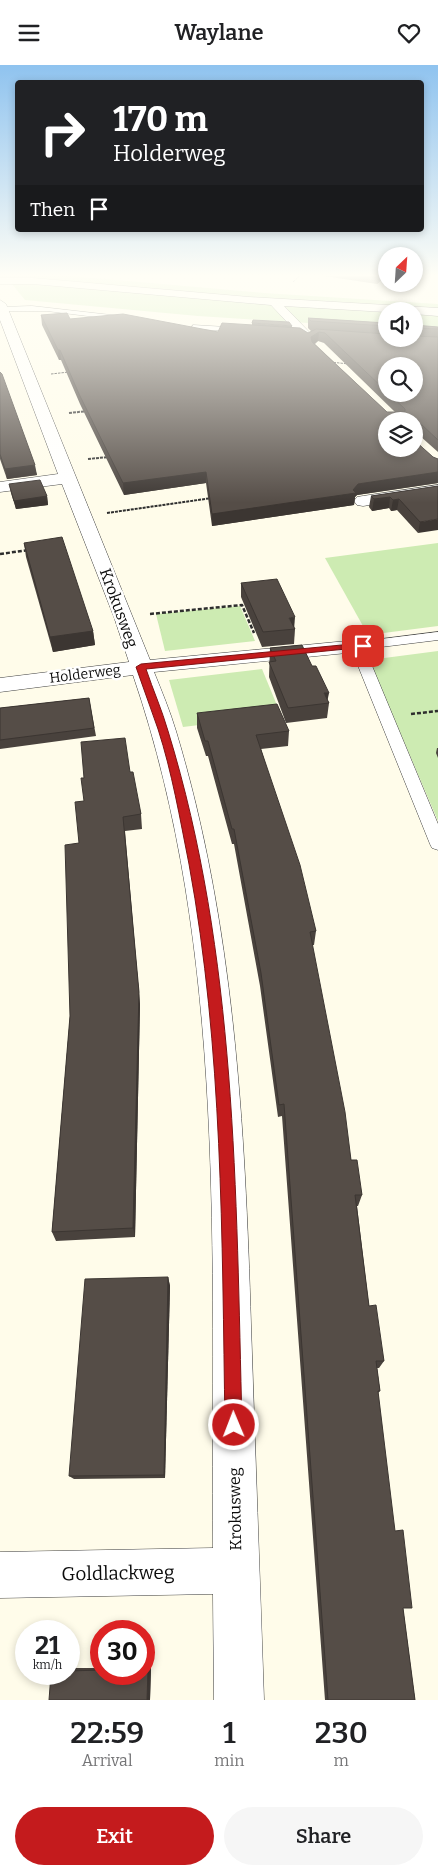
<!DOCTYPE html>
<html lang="en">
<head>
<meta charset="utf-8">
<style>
	body { margin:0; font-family:Bitter,serif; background:#f6f6f6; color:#202124; height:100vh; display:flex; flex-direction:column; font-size:19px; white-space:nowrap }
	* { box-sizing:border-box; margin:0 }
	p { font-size:16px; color:#757577 }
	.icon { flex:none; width:28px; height:28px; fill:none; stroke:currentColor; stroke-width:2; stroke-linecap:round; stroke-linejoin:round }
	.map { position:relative; height:1635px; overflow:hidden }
	.sheet { display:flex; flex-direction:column; background:#fff; flex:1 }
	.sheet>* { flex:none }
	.hud { position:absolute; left:15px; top:15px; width:409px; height:152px; border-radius:5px; box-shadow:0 2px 8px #0003; background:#202124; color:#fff; overflow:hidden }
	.needle { width:32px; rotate:25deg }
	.controls { position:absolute; left:378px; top:182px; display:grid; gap:10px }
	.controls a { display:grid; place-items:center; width:45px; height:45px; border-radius:50%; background:#fff; box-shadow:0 2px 8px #0003; font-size:25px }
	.speed { position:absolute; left:15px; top:1555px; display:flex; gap:10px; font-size:25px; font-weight:700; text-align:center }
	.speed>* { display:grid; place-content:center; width:65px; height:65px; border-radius:50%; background:#fff; box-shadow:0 2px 8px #0003; line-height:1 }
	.speed small { font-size:12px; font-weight:400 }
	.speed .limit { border:8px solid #d22; background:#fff; color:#111 }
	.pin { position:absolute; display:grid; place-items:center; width:42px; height:42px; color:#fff; margin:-21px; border-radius:10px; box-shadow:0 2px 8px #0006 }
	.me { position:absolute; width:55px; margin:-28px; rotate:359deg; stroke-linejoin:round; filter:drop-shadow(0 0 4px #0008) }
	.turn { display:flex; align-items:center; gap:18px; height:105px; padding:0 15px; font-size:22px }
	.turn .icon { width:65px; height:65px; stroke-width:2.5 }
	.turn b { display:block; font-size:35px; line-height:42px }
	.then { display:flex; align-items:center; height:48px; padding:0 15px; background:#0003; gap:10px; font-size:19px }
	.eta { display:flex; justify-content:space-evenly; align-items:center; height:85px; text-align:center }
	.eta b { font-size:30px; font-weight:600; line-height:35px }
	.cta { display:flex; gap:10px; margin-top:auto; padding:10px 15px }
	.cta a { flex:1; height:58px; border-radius:30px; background:#c41b1d; color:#fff; font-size:20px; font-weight:600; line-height:58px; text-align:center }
	.cta a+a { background:#f6f6f6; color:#202124 }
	header { display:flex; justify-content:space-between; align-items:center; height:65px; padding:0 15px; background:#fff; font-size:22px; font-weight:600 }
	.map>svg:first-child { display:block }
	.green { fill:#cdebb2 }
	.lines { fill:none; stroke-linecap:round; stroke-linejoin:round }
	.lane-casing { stroke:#3f3f3f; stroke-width:1 }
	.street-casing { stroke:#3f3f3f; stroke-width:1 }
	.path-far2 { stroke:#2e2e2e; stroke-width:1; stroke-dasharray:2.5 1; stroke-linecap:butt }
	.path-far1 { stroke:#2e2e2e; stroke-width:2; stroke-dasharray:3 1; stroke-linecap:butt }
	.path { stroke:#2e2e2e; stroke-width:2.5; stroke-dasharray:4 2; stroke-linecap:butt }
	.lane { fill:#fff; fill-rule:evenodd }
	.street { fill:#fff; fill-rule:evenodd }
	.wall { fill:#49423d; fill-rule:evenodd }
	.shaded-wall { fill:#3c3632 }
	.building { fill:#554d47; stroke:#3c3632; fill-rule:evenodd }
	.route { fill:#c41b1d; stroke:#7f1213 }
	.labels { text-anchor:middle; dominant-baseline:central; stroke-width:5; stroke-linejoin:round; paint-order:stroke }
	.far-street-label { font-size:14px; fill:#0c0c0c; stroke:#fff }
	.street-label { font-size:16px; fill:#0c0c0c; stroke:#fff }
	.near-street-label { font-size:19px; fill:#0c0c0c; stroke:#fff }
</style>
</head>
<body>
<header><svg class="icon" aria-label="menu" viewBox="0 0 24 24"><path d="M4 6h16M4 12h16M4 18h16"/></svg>Waylane<svg class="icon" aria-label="heart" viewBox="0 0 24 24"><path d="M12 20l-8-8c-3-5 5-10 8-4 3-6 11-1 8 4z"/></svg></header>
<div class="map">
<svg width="438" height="1635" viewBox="0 0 438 1635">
	<rect width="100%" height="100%" fill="#fffcea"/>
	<!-- green -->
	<g class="green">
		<path d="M0,209H48L264,228L438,239V267L414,265V246H386V263L198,251L25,235L12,219L0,212Z"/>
		<path d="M438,478V561L368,570L325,493Z"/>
		<path d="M240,541L255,576L165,586L156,549Z"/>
		<path d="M438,586V756L369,595Z"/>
		<path d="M262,604L281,650L183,662L169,615Z"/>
	</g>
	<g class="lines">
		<defs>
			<g id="lane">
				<path d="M32,241L120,251L124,253L120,255L47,246H0V242H2Z"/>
				<path d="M193,260L243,263L247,265L243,267L196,264L192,262Z"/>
				<path d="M438,567V575L365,584L438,759V785L432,783L430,779L350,581L357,577Z"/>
			</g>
			<g id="street">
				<path d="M0,213H33L249,232L438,243V251L414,249V246L386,247L284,241L314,272L308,276L304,275L271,240L33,219H0Z"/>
				<path d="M0,235L6,239L150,595L357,575L364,577L368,581L364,585L357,587L154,607C162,627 170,646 176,666C234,858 245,1060 251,1260C255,1385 260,1510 264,1635H214L213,1529L0,1533V1487L213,1483C211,1194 228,887 133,610L0,627V613L129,597L114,552L62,419L0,427V417L58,409L0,255Z"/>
				<path d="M438,420V430L363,441L357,440L354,436L357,432L363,431Z"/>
			</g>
		</defs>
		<!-- lane casing -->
		<use href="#lane" class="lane-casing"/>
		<!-- street casing -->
		<use href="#street" class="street-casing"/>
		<!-- path-far2 -->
		<g class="path-far2">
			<path d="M293,217L302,209"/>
			<path d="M402,221L411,222"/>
			<path d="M330,297L349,299"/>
			<path d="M51,309L69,307"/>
		</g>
		<!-- path-far1 -->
		<g class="path-far1">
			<path d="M69,348L88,346"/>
			<path d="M88,394L109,392"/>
			<path d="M107,448L212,433"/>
		</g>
		<!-- path -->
		<g class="path">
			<path d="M0,489L29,485"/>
			<path d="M150,549L242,540L254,568"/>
			<path d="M411,649L438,646"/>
		</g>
		<!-- lane -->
		<use href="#lane" class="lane"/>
		<!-- street -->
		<use href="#street" class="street"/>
	</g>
	<!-- wall -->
	<g class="wall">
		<path d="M178,209H193L190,211Z"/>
		<path d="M311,209H386V211L377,219Z"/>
		<path d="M41,250L70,254L218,267L252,260V258L292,261V263L308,268L312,266H311L308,263V253L386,258V274H414V260L438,262V387L420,371L415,369L414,375L433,392L438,394V418L357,430L355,432L354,440L212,461L206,418L124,430L80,339L61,295H59L42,260ZM318,276L324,278L395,347H387L315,279ZM386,301L414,329H386Z"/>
		<path d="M0,307L37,410L7,414L0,394Z"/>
		<path d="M9,419L47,431L48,440L16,444L11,428Z"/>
		<path d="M438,421L418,468L397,445L391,446L389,443L372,446L369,442L371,431Z"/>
		<path d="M24,478L93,566L95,580L53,587L26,492Z"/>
		<path d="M241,518L295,564L294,579L262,582L241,532Z"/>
		<path d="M270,583L328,636L329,638L327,653L286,658L269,612Z"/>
		<path d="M89,633L96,671L0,684V643Z"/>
		<path d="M197,648L289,666L288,681L261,684L316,866L314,880H312L351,1095L362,1130L358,1141H357L369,1241L384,1296L379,1303H377L380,1326L378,1328L403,1543L415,1635H325L282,1051L278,1052L260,921L234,779H232L208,691H206L197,663Z"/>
		<path d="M437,683H438V693L436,688Z"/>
		<path d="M130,707L141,749L142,764L125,766L140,940L135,1172L56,1176L52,1167L70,951L79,778L84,736V713Z"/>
		<path d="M168,1212L170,1221L165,1413L74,1414L69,1411Z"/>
		<path d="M144,1602H151L150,1635H49L69,1609V1603H101V1609H144Z"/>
	</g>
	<!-- shaded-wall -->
	<g class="shaded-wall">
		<path d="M379,209H386V211L377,219L378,210Z"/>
		<path d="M319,267L318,276L310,281L311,272Z"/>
		<path d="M58,285H60L61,295H59Z"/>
		<path d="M35,400L37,410L7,414L5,404Z"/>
		<path d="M206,407V418L124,430L123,418Z"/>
		<path d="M438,407V418L357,430L355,432L354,440L212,461V449L353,425L358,419Z"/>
		<path d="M47,431L48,440L16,444L14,436Z"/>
		<path d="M390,432L389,443L372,446L374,434Z"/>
		<path d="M399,434L397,445L391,446L393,435Z"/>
		<path d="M438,454V465L418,468L420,457Z"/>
		<path d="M295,552L294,565L289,553Z"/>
		<path d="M93,566L95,580L53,587L50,572Z"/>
		<path d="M324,628H329L327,638Z"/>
		<path d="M123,752L140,940L135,1172L133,1163Z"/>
		<path d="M168,1212L170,1221L165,1413L164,1410Z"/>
		<path d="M151,1602L150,1635H147L148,1605Z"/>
	</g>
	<!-- building -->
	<g class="building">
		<path d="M67,248L70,254L123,249L218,267L222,258L300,263L308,268L316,264L386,269V274H414V271L438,272V375L422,360L415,358L414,375L433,392L438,394V407L358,419L353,425L356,428L212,449L206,407L123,418L79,329L60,285H58L41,250ZM319,267L325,268L386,326V301H414V329H389L405,344V347H387L312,277L311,272ZM386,356H414V384H386Z"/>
		<path d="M308,253L386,258V261L311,256Z"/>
		<path d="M253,255L289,257L292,261L252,258Z"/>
		<path d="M414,260L438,262V264L414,263Z"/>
		<path d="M0,307L2,309L35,400L5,404L0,389Z"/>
		<path d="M40,415L47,431L14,436L9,419Z"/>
		<path d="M438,421V454L420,457L399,434L393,435L390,432L374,434L371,431Z"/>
		<path d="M62,472L93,566L50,572L24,478Z"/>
		<path d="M277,514L295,552L289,553L295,564L263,567L241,518Z"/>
		<path d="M302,580L312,601H316L329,628H324L329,638L288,643L269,597L276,596L270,583Z"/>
		<path d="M89,633L94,663L0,675V643Z"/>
		<path d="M277,639L289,666L256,670L300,800L316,866L310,867L345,1047L351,1095H357L362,1130H355L369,1241L376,1240L384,1296H376L380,1326H378L395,1466L403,1465L412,1543H403L415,1635H328L284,1039L279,1040L261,908L234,764H232L208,676H205L197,648Z"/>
		<path d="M125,673L130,707H133L141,749L123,752L139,927L133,1163L52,1167L70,951L65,780L79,778L75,737L84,736L81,713H84L81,677Z"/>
		<path d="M168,1212L164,1410L69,1411L85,1214Z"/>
		<path d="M101,1605V1609H144V1605H148L147,1635H49L51,1609H69V1606Z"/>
	</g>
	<!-- sky -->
	<linearGradient id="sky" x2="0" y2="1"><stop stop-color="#8fc3ef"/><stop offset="0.48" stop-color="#fffef6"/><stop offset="1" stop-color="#fffef6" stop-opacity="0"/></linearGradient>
	<rect width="438" height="438" fill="url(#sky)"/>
	<!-- route -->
	<path class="route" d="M363,578L366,579V582L146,604C153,625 162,645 168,666C237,890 236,1128 242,1360L240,1366L234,1369L228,1366L225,1360C222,1172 223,984 189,799C180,754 172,707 158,664C151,643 143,623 136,602L141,599Z"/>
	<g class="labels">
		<!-- far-street labels -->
		<g class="far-street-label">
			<text transform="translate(85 609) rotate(-7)">Holderweg</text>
		</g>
		<!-- street labels -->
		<g class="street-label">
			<text transform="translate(119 543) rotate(70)">Krokusweg</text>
			<text transform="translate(235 1444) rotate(-91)">Krokusweg</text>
		</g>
		<!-- near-street labels -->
		<g class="near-street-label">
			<text transform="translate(118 1508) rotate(-1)">Goldlackweg</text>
		</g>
	</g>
</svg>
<div class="controls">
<a><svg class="needle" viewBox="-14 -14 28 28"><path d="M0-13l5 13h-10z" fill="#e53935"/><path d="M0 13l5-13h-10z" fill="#757577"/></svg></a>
<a><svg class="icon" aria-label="sound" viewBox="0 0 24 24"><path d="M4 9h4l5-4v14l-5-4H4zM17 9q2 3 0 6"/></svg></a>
<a><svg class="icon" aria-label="search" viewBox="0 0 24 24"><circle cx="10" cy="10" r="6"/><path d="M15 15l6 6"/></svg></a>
<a><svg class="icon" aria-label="layers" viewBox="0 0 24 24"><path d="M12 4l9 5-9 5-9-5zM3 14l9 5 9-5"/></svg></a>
</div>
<div class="speed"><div>21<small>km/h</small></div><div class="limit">30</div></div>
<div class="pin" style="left:363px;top:581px;background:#d93025"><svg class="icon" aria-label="arrive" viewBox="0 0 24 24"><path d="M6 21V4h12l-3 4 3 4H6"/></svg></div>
<svg class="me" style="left:234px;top:1360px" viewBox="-20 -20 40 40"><circle r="17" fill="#c41b1d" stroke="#fff" stroke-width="3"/><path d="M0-11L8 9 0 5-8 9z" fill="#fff"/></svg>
<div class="hud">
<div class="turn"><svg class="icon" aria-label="right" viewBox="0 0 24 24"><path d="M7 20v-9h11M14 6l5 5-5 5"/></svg><div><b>170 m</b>Holderweg</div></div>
<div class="then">Then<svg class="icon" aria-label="arrive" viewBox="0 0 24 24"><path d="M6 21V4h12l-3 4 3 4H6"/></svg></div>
</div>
</div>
<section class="sheet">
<div class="eta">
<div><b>22:59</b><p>Arrival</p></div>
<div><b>1</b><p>min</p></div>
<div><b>230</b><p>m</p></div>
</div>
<div class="cta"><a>Exit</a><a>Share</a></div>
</section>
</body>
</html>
